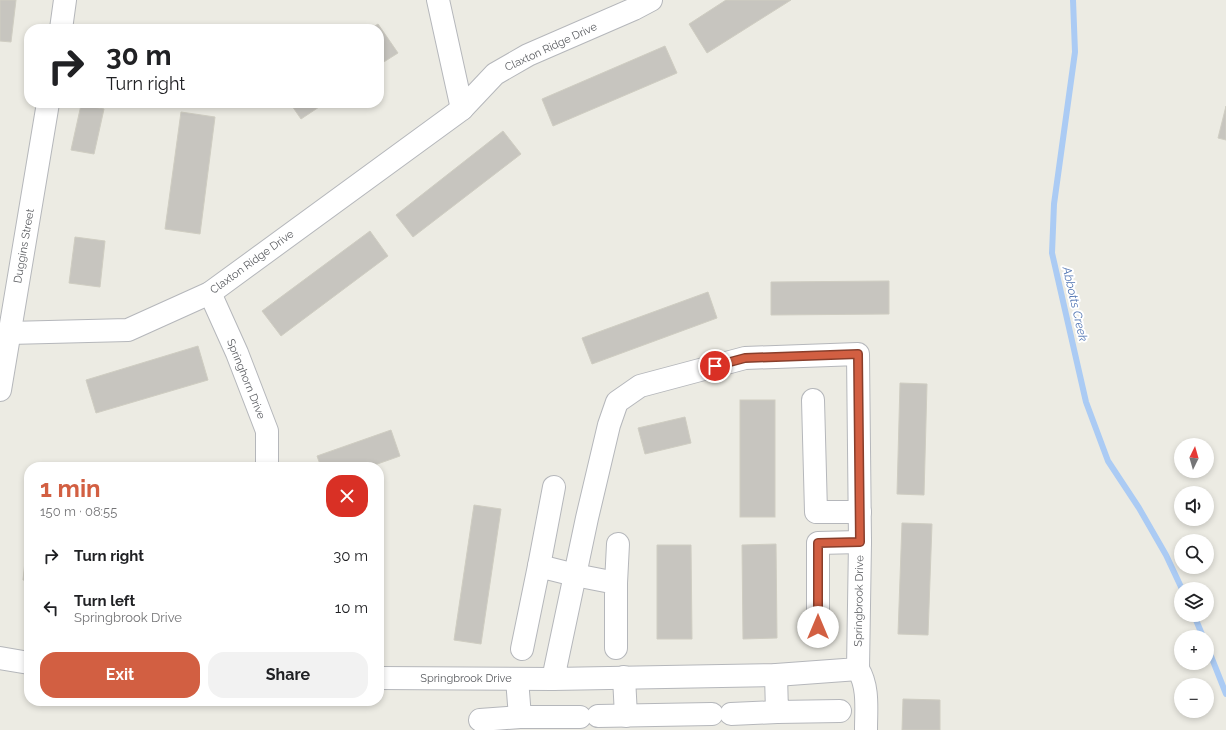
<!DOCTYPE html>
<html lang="en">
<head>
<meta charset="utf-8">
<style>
	body { margin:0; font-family:Raleway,sans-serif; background:#f2f2f2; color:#202124; height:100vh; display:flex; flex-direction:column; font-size:15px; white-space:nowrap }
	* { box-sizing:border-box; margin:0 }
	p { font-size:13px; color:#757577 }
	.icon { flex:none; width:22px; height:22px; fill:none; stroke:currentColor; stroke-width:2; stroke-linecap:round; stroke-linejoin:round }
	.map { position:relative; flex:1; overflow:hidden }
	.panel { position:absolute; left:24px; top:462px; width:360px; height:244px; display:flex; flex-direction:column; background:#fff; border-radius:16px; box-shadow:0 2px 6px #0003 }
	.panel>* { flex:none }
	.guide { position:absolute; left:24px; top:24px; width:360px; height:84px; border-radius:16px; box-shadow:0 2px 6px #0003; background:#fff; color:#202124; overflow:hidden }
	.needle { width:26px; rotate:5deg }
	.buttons { position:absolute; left:1174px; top:438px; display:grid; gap:8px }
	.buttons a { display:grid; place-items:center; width:40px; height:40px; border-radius:50%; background:#fff; box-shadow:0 2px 6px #0003; font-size:20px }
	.pin { position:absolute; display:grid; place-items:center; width:34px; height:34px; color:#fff; margin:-17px; border:2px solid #fff; border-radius:50%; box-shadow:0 1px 4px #0007 }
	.me { position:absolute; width:44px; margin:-22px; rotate:0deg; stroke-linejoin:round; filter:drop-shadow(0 0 3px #0008) }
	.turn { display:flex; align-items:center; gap:14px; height:84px; padding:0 16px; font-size:18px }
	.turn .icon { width:52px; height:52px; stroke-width:2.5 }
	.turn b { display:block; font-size:28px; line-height:34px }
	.round { display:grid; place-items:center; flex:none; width:42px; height:42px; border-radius:16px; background:#f2f2f2 }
	.headline { display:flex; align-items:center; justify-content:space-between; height:68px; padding:0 16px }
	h1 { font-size:24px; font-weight:700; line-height:30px; color:#d25f42 }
	.action { display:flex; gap:8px; margin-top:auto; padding:8px 16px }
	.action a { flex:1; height:46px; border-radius:16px; background:#d25f42; color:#fff; font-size:16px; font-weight:700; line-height:46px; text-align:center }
	.action a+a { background:#f2f2f2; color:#202124 }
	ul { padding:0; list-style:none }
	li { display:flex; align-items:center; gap:12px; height:52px; padding:0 16px }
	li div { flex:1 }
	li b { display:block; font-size:15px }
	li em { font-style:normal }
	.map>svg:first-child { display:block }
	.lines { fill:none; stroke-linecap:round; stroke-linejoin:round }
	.stream { stroke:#abcbf4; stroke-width:6 }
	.building { fill:#c7c5bf; stroke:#cfcdc2 }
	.minor-casing { stroke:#b5b7bb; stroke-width:24 }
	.minor { stroke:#fff; stroke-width:22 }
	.route-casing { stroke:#883e2b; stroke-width:10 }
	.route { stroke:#d25f42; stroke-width:7 }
	.labels { text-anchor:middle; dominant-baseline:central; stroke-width:4; stroke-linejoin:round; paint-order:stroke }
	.street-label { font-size:11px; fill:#5b5d61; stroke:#fff }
	.water-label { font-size:12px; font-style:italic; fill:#5175b3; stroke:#fff }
</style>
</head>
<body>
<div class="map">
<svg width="1226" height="730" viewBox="0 0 1226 730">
	<rect width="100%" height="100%" fill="#ecebe3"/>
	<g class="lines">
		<!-- stream -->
		<g class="stream">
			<path d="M1073,0L1075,52L1054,204L1052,253L1086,402L1108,461L1139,508L1166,555L1182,589"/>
			<path d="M1194,615L1203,637"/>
			<path d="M1207,646L1226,694"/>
		</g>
	</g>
	<!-- building -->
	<g class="building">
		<path d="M0,0H16L11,42L0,41Z"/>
		<path d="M726,0H791L707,53L689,24Z"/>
		<path d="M378,24L398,53L379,65V29H370Z"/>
		<path d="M665,46L677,73L553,126L542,99Z"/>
		<path d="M290,103H325L301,119Z"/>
		<path d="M81,105L104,109L94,154L71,150Z"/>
		<path d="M1226,106V140L1218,138Z"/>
		<path d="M181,112L215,117L200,234L165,229Z"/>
		<path d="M503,131L521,154L413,237L396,215Z"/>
		<path d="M370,231L388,256L281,336L262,311Z"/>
		<path d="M75,237L105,241L100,287L69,283Z"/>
		<path d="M889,281V314L771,315V282Z"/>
		<path d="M708,292L717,318L592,364L582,338Z"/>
		<path d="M198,346L208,380L96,413L86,380Z"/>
		<path d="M900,383L927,384L924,495L897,494Z"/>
		<rect x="740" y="400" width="35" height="117"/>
		<path d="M685,417L691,443L645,454L638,428Z"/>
		<path d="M391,430L400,456L369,467H321L317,456Z"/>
		<path d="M474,505L501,509L481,644L454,640Z"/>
		<path d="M902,523L932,524L928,635L898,634Z"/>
		<path d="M776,544L777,638L743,639L742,545Z"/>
		<path d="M657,545H691L692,639H657Z"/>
		<path d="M26,552H29V581L23,580Z"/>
		<path d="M379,554H382L380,648H379Z"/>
		<path d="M903,699L940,700V730H902Z"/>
	</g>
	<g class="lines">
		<defs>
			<g id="minor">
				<path d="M438,0L462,109L495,74L528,55L634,9L651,0"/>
				<path d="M61,29L65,0"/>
				<path d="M210,293L237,353L267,431V467"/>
				<path d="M9,333L128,330L210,293L462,109"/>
				<path d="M858,354L860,542L858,669L776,675L553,679L587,518L609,425L617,402L640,386L745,358Z"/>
				<path d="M0,390L48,103"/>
				<path d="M813,400L816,512H860"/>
				<path d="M539,566L554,487"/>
				<path d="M616,583L618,544"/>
				<path d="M818,627V543L860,542"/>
				<path d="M522,649L539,566L575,575L616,583V648"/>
				<path d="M0,658L29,663"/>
				<path d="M858,669C869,687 866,709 866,730"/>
				<path d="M776,675L777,712L840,711"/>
				<path d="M624,677L626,716"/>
				<path d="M379,678L553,679"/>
				<path d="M517,679L520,717H580"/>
				<path d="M731,714L777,712"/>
				<path d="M598,716L712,714"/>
				<path d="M480,720L520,717"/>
			</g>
		</defs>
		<!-- minor casing -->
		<use href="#minor" class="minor-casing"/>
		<!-- minor -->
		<use href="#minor" class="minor"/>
	</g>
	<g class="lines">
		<defs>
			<path id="route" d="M715,366L745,358L858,354L860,542L818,543V627"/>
		</defs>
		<!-- route casing -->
		<use href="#route" class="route-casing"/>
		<!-- route -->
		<use href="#route" class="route"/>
	</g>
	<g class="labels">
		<!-- street labels -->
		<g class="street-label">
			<text transform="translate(551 47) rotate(-25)">Claxton Ridge Drive</text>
			<text transform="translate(24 246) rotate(-80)">Duggins Street</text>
			<text transform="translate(252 262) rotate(-36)">Claxton Ridge Drive</text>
			<text transform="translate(246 379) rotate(68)">Springhorn Drive</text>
			<text transform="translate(859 601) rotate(-89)">Springbrook Drive</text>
			<text x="466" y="678">Springbrook Drive</text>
		</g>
		<!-- water labels -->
		<g class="water-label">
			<text transform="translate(1075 304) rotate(77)">Abbotts Creek</text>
		</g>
	</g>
</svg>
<div class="buttons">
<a><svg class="needle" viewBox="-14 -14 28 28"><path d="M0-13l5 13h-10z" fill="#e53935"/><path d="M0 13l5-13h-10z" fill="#757577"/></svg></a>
<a><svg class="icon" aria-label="sound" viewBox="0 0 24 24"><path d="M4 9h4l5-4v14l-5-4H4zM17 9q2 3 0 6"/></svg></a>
<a><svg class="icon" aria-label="search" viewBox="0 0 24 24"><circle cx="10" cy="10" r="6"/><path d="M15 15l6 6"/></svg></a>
<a><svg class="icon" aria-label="layers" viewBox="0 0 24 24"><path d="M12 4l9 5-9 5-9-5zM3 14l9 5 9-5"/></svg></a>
<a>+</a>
<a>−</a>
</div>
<div class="pin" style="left:715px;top:366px;background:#d93025"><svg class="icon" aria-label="arrive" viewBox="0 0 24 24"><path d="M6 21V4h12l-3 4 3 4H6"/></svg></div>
<svg class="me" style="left:818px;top:627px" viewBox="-20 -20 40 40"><circle r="19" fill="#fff"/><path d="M0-13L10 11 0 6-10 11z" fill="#d25f42"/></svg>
<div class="guide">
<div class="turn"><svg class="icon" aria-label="right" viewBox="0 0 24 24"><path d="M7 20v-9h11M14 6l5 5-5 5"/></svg><div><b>30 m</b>Turn right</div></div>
</div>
<section class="panel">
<div class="headline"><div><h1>1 min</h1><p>150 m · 08:55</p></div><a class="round" style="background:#d93025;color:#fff"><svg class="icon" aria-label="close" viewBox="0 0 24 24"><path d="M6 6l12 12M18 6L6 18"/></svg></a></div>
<ul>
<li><svg class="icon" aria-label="right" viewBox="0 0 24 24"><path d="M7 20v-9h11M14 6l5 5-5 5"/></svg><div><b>Turn right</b></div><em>30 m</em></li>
<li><svg class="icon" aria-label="left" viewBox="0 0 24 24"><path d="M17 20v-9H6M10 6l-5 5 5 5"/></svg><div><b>Turn left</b><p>Springbrook Drive</p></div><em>10 m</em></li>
</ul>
<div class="action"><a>Exit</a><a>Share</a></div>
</section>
</div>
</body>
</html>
